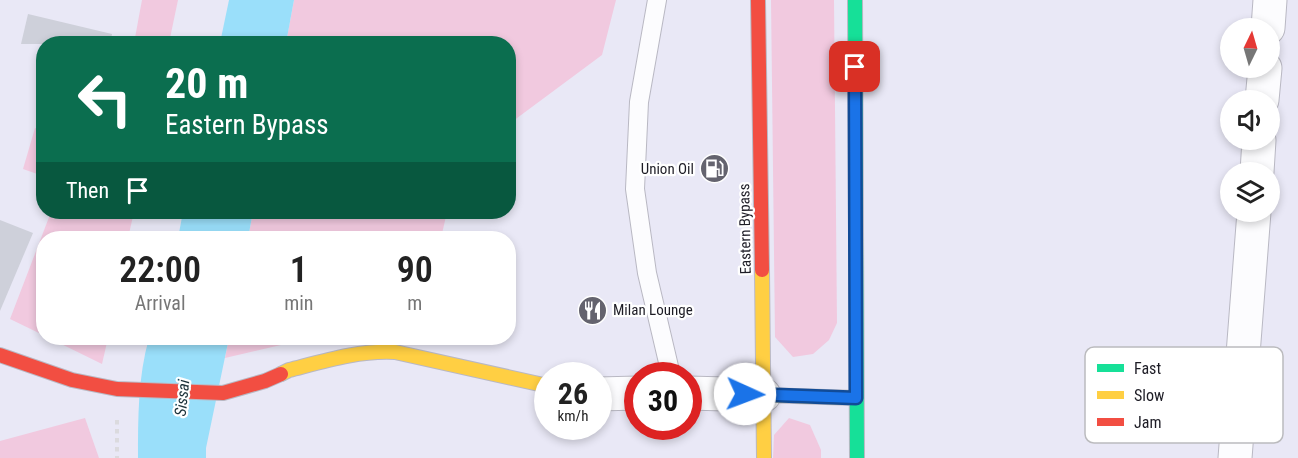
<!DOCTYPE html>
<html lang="en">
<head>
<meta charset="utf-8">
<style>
	body { margin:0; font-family:"Roboto Condensed",sans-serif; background:#f6f6f6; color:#222; height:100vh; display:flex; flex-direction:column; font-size:22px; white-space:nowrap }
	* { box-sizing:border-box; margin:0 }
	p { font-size:20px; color:#767676 }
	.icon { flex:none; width:33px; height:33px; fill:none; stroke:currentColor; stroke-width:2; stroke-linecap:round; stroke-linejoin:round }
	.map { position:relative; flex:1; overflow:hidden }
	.panel { position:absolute; left:36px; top:231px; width:480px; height:114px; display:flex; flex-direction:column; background:#fff; border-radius:24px; box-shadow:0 3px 9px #0003 }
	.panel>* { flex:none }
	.top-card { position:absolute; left:36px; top:36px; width:480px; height:183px; border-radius:24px; box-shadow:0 3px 9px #0003; background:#0b6e4f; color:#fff; overflow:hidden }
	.needle { width:39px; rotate:5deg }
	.fabs { position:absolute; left:1220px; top:18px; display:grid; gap:12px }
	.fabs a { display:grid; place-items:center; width:60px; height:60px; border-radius:50%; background:#fff; box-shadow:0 3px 9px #0003; font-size:30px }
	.speed { position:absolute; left:534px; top:362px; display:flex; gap:12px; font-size:30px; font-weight:700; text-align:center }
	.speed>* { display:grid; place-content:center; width:78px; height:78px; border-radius:50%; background:#fff; box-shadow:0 3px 9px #0003; line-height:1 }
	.speed small { font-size:15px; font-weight:400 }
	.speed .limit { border:9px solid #d22; background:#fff; color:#111 }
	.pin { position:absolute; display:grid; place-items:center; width:51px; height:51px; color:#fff; margin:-26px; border-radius:12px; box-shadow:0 3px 9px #0006 }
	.me { position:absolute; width:66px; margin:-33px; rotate:92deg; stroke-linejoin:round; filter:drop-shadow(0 0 4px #0008) }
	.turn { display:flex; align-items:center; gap:21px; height:126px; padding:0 30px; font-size:27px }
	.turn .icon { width:78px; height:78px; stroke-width:2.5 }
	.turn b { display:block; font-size:42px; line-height:51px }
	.then { display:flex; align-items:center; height:57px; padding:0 30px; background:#0003; gap:12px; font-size:22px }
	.eta { display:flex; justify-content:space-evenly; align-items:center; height:102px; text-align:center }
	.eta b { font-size:36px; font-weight:600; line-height:42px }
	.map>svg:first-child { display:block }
	.green { fill:#f1c9df }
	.water { fill:#9adffa }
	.building { fill:#ced0da }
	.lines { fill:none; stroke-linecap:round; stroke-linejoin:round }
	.lane-casing { stroke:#b9b8c3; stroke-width:20 }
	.street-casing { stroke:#b9b8c3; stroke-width:35 }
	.fast-casing { stroke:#b9b8c3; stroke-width:16 }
	.slow-casing { stroke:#b9b8c3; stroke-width:16 }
	.jam-casing { stroke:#b9b8c3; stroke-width:16 }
	.path { stroke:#dbdade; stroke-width:4; stroke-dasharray:4.5 4.5; stroke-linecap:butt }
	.lane { stroke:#fcfcfe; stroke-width:18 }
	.street { stroke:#fcfcfe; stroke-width:33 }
	.fast { stroke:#16e098; stroke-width:14 }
	.slow { stroke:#ffcf43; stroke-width:14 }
	.jam { stroke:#f24e42; stroke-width:14 }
	.route-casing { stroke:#114b97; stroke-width:15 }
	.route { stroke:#1a73e8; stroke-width:10 }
	.labels { text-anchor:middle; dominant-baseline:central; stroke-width:4.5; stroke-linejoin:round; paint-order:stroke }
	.poi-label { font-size:15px; fill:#1d1c25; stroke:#fff; text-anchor:end }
	.street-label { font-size:15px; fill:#1d1c25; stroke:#fff }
	.water-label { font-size:16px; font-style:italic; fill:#1b3139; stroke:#fff }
	.key { fill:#fff; stroke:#bbbbbe; stroke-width:1.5 }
	.key-label { font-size:16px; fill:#1d1c25 }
</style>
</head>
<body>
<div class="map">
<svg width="1298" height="458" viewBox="0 0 1298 458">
	<rect width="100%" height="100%" fill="#e9e8f6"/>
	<!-- green -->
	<g class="green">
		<path d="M142,0H178L169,43H134Z"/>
		<path d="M294,0H616L602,55L509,124L508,44L286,43Z"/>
		<path d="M771,0H834L837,323L829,340L813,354L793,357L775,337Z"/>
		<path d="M35,128L43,131V176L23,169Z"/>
		<path d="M51,212H134L128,238H44L43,335L10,319Z"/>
		<path d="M253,212H447L441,238H248Z"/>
		<path d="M49,338H108L102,364Z"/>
		<path d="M229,338H311L225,358Z"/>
		<path d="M85,418L99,458H0V441Z"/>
		<path d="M789,418L810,425L821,450V458H773L774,435Z"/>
	</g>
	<!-- water -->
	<g class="water">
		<path d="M229,0H294L286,43H220Z"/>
		<path d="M183,212H253L248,238H178Z"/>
		<path d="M149,338H229L206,448V458H138C138,418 138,376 149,338Z"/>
	</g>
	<!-- building -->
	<g class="building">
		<path d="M28,14L112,34L110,44H21Z"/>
		<path d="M0,220L33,233L0,311Z"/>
	</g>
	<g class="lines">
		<defs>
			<path id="lane" d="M657,0L639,102L635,189L647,273L671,375"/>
			<g id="street">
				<path d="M1268,28L1270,0"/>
				<path d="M1262,100L1265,68"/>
				<path d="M1257,172L1259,140"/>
				<path d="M688,393L764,395"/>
				<path d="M598,394L638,393"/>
				<path d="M1235,458L1254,212"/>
			</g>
			<path id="fast" d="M855,0L857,458"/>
			<g id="slow">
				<path d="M762,270L764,458"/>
				<path d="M281,374L289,370C324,361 359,350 395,352L548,386"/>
				<path d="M764,395L856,398"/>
			</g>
			<g id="jam">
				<path d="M758,0L762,270"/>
				<path d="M0,355L72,380L117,389L223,393L265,381L281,374"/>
			</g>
		</defs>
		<!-- lane casing -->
		<use href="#lane" class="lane-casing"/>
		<!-- street casing -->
		<use href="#street" class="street-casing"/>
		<!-- fast casing -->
		<use href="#fast" class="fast-casing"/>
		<!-- slow casing -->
		<use href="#slow" class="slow-casing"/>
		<!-- jam casing -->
		<use href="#jam" class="jam-casing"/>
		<!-- path -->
		<path class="path" d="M117,420V458"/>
		<!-- lane -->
		<use href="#lane" class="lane"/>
		<!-- street -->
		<use href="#street" class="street"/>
		<!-- fast -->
		<use href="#fast" class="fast"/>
		<!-- slow -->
		<use href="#slow" class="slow"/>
		<!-- jam -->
		<use href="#jam" class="jam"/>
	</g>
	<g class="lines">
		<defs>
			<path id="route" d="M745,394L856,398L855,67"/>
		</defs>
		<!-- route casing -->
		<use href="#route" class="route-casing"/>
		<!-- route -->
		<use href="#route" class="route"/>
	</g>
	<!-- icons -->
	<defs>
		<symbol id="fuel-disc" viewBox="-11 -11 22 22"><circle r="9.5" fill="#64636e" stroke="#fff"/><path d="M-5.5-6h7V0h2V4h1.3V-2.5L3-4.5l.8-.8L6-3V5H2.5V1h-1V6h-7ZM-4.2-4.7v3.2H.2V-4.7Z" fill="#fff"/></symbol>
		<symbol id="restaurant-disc" viewBox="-11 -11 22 22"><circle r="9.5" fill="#64636e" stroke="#fff"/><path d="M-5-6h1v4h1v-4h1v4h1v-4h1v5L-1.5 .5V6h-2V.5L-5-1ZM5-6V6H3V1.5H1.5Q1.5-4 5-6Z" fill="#fff"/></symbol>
	</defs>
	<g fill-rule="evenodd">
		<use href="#fuel-disc" x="698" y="152" width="33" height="33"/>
		<use href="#restaurant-disc" x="576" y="294" width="33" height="33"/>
	</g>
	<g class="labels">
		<!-- poi labels -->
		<g class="poi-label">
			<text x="694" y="169">Union Oil</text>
			<text x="613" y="310" text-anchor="start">Milan Lounge</text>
		</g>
		<!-- street labels -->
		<g class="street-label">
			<text transform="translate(745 229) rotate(-91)">Eastern Bypass</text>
		</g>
		<!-- water labels -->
		<g class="water-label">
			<text transform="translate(182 398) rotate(-84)">Sissai</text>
		</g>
	</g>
	<!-- legend -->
	<rect x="1085" y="347" width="198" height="96" rx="9" class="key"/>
	<rect x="1097" y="364" width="27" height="8" fill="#16e098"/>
	<rect x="1097" y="391" width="27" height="8" fill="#ffcf43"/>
	<rect x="1097" y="418" width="27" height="8" fill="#f24e42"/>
	<g class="key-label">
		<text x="1134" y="374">Fast</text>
		<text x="1134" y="401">Slow</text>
		<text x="1134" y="428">Jam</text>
	</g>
</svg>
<div class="fabs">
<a><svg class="needle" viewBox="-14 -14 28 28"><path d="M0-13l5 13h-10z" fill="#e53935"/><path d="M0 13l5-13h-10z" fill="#767676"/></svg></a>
<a><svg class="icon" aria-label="sound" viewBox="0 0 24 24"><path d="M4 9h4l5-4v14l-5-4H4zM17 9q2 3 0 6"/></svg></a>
<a><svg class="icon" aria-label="layers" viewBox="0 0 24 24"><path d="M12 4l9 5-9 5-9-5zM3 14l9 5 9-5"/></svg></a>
</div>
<div class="speed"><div>26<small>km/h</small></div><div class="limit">30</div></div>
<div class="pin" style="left:855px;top:67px;background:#d93025"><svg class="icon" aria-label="arrive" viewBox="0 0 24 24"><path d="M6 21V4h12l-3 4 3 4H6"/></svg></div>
<svg class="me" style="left:745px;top:394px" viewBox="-20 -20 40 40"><circle r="19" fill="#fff"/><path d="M0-13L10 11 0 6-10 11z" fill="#1a73e8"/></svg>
<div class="top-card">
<div class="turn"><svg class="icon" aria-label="left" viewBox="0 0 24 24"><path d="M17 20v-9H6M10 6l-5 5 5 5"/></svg><div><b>20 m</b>Eastern Bypass</div></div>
<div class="then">Then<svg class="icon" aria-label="arrive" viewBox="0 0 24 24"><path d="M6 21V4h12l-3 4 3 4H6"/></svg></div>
</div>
<section class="panel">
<div class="eta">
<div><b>22:00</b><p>Arrival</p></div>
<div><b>1</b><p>min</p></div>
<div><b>90</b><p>m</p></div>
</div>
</section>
</div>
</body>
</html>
